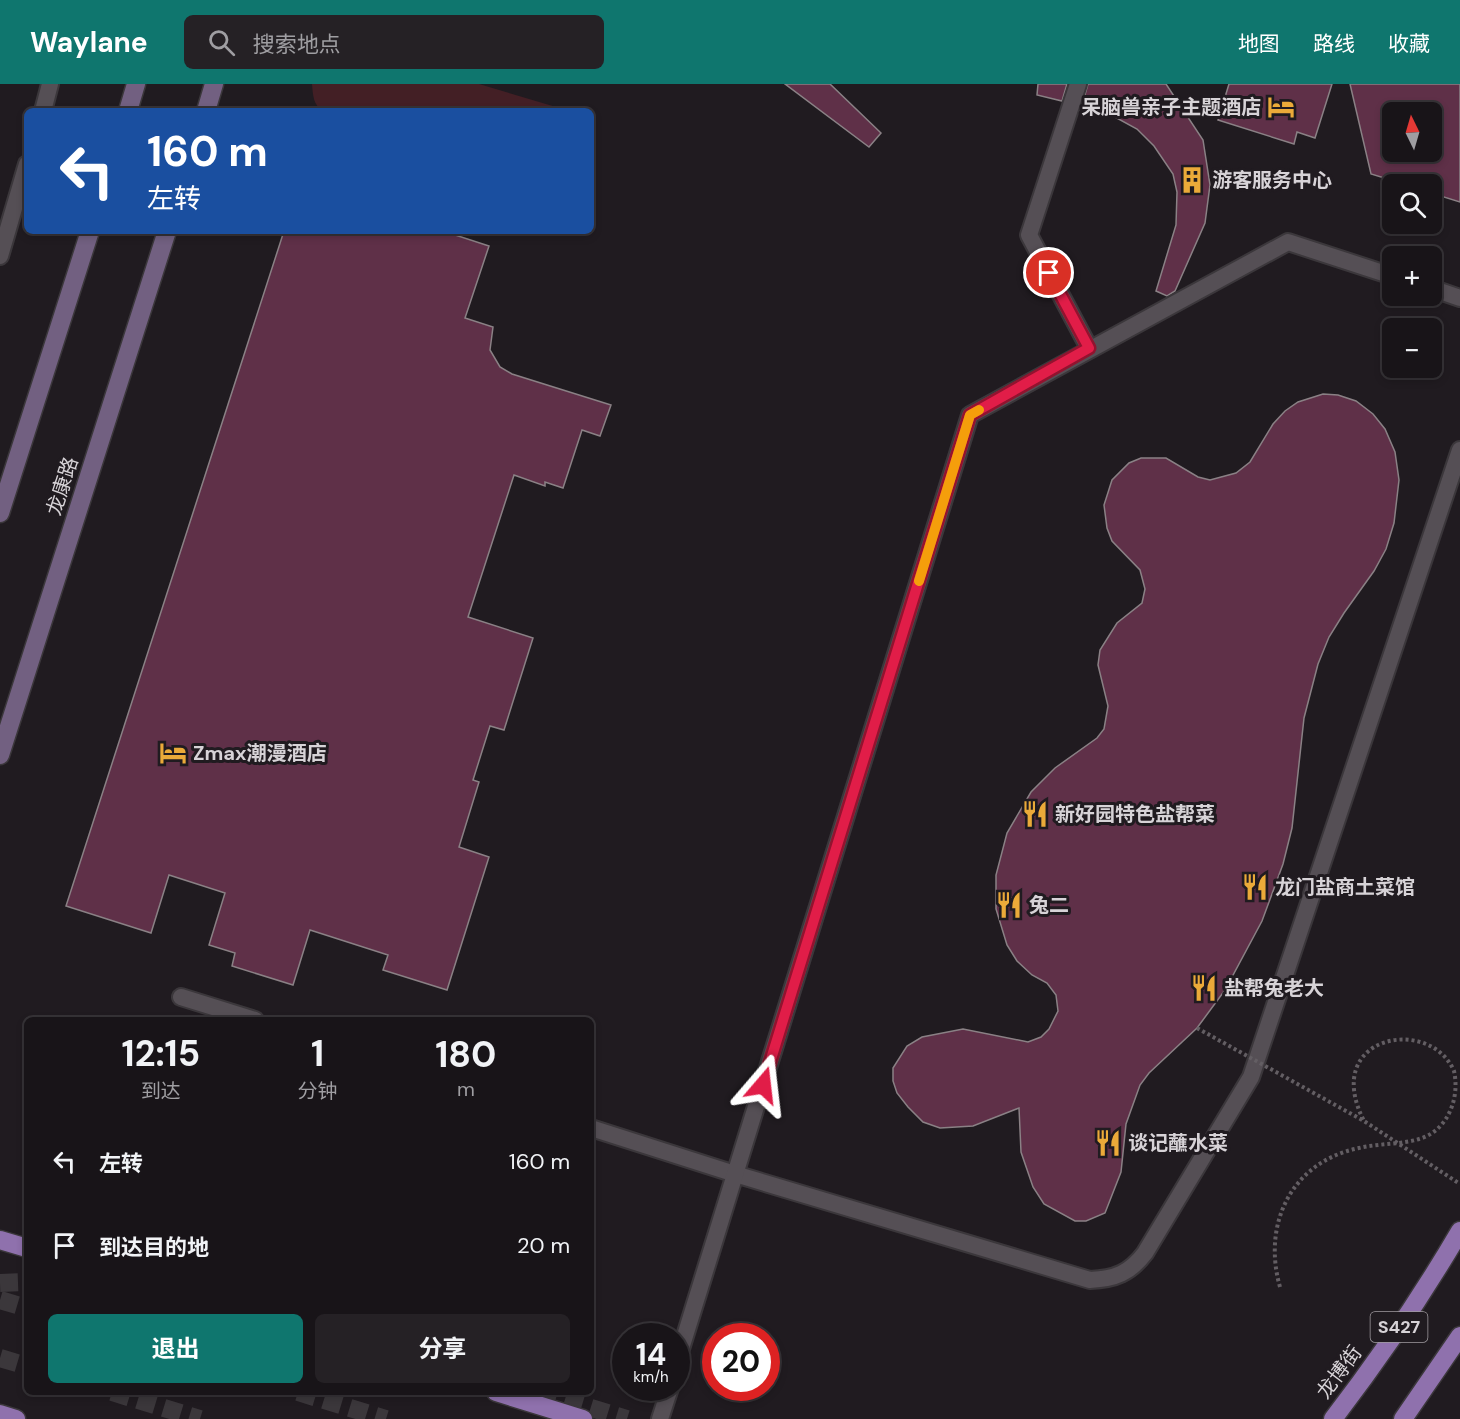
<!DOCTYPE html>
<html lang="zh">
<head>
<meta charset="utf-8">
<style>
	body { margin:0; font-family:"DM Sans","Noto Sans SC",sans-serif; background:#252125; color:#f1f3f6; height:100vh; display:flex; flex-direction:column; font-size:22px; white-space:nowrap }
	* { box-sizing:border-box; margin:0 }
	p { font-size:20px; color:#9f9ea2 }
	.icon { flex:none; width:33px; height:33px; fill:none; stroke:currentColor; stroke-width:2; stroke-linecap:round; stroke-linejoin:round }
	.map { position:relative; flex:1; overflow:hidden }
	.details { position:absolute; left:24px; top:933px; width:570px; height:378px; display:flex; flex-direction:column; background:#181418; border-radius:9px; box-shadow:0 3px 9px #0003,0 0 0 2px #363337 }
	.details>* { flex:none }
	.banner { position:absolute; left:24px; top:24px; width:570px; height:126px; border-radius:9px; box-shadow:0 3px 9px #0003,0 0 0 2px #363337; background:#1a4fa0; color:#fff; overflow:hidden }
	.needle { width:39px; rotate:355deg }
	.fabs { position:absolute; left:1382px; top:18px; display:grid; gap:12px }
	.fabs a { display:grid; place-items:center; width:60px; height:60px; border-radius:9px; background:#181418; box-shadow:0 3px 9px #0003,0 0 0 2px #363337; font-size:30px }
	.speed { position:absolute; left:612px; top:1239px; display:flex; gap:12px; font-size:30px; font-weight:700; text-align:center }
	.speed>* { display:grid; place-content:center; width:78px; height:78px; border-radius:50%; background:#181418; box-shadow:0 3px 9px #0003,0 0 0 2px #363337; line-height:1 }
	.speed small { font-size:15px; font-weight:400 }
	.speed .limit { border:9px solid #d22; background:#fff; color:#111 }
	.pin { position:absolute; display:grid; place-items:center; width:51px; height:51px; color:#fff; margin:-26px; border:3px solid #fff; border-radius:50%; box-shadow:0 2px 6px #0007 }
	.me { position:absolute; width:66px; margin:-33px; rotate:17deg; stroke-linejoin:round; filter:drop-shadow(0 0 4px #0008) }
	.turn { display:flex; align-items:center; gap:21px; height:126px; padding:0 24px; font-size:27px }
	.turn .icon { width:78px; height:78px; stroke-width:2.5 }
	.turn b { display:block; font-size:42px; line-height:51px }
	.eta { display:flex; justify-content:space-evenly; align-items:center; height:102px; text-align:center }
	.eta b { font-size:36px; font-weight:700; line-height:42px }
	.cta { display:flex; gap:12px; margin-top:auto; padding:12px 24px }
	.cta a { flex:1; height:69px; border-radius:9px; background:#0f766e; color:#fff; font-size:24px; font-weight:700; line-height:69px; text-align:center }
	.cta a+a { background:#252125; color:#f1f3f6 }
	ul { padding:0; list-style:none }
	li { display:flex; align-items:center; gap:18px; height:84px; padding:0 24px }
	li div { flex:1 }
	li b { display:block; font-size:22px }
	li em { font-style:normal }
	header { display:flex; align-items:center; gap:36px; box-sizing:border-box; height:84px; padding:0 30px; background:#0f766e; color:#fff }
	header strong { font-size:28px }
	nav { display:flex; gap:33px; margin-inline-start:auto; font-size:21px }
	.search { width:420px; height:54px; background:#252125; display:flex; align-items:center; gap:15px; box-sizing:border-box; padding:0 21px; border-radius:9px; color:#9f9ea2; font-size:22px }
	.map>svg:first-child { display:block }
	.green { fill:#431f25 }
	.building { fill:#5f3048; stroke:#8a8185; stroke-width:1.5; fill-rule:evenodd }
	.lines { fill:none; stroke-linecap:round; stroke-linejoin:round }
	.primary-tunnel { stroke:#3b373b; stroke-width:18; stroke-dasharray:18 9; stroke-linecap:butt }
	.lane-casing { stroke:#3b373b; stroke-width:20 }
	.secondary-casing { stroke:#3b373b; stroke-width:21 }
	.primary-casing { stroke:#3b373b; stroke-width:21 }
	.path { stroke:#635e63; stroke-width:4; stroke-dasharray:3 3; stroke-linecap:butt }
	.lane { stroke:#554f55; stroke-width:16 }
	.secondary { stroke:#726081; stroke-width:18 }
	.primary { stroke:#8f71ad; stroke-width:18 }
	.path-bridge { stroke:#635e63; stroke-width:4; stroke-dasharray:3 3; stroke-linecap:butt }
	.route-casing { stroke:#92132f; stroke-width:15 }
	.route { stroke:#e11d48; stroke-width:10 }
	.slow { stroke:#f59e0b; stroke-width:10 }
	.labels { text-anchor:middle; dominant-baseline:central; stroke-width:6; stroke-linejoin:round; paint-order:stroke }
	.shield { fill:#201b20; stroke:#a09ca0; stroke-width:1.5 }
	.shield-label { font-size:18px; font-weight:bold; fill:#d7d3d7 }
	.poi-label { font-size:20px; font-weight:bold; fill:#d7d3d7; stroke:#201b20; text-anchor:start }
	.street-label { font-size:20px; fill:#d7d3d7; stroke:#201b20 }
</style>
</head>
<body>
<header>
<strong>Waylane</strong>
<div class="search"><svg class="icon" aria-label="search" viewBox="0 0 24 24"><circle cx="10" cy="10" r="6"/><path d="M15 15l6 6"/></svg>搜索地点</div>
<nav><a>地图</a><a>路线</a><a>收藏</a></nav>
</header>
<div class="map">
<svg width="1460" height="1335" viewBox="0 0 1460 1335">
	<rect width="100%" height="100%" fill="#201b20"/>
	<!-- green -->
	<path class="green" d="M312,0H479L556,23L554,27H323C313,21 313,11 312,0Z"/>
	<!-- building -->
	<g class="building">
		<path d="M785,0H830L881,49L869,63Z"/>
		<path d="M1038,0H1067L1062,17L1037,11Z"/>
		<path d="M1088,0H1166L1203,56L1210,101L1205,139L1175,207L1167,212L1156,207L1176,141L1177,108L1173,90L1154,62L1137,45L1104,27L1082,21Z"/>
		<path d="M1229,0H1332L1315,54L1297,48L1294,60L1218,36Z"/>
		<path d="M1350,0H1460V118L1431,109V100H1404L1371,90ZM1392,28H1431V68H1392Z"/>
		<path d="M284,147H443L489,162L465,234L493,243L490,266L500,283L512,290L611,321L600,352L582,346L563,404L545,398V402L514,391L468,533L533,554L504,646L490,642L473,696L479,698L459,763L489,773L447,906L383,886L388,871L310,846L293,901L232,882L235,869L209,861L225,809L169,791L151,849L66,822Z"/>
		<path d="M1323,310L1338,311L1356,317L1373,330L1385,345L1395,368L1399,396L1394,439L1386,465L1374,487L1344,529L1329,553L1318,580L1304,634L1292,744L1283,780L1262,837L1225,906L1197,944L1149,989L1140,1001L1126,1040L1121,1088L1105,1129L1086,1137H1075L1044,1120L1033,1103L1021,1068L1019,1024L973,1042L940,1044L923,1038L908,1023L897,1009L893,997V984L907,962L922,953L963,945L1028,958L1041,953L1049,945L1058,927L1056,911L1047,899L1032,891L1017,877L1007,861L996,825V791L1007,749L1031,708L1055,684L1097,654L1104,645L1108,622L1098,581L1100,566L1117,539L1142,519L1145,505L1140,486L1112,457L1107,444L1104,421L1112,396L1129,379L1141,374H1166L1198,393L1210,396L1236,389L1250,378L1273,340L1285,327L1298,318Z"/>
	</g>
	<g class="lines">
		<!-- primary-tunnel -->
		<g class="primary-tunnel">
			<path d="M0,1199L27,1198"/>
			<path d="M0,1216L27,1224"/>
			<path d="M0,1274L27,1282"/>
			<path d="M112,1308L200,1335"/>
			<path d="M298,1308L386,1335"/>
			<path d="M539,1308L627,1335"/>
		</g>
		<defs>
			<g id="lane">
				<path d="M1078,0L1029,151L1089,264"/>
				<path d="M43,27L50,0"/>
				<path d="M0,172L27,80"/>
				<path d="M1431,204L1460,214"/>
				<path d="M181,913L255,936"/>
				<path d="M591,1044L735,1090L1090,1196C1115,1195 1130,1189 1145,1169L1251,993L1460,366"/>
				<path d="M676,1281L970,331L1288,158L1392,192"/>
				<path d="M660,1335L670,1304"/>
			</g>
			<g id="secondary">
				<path d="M128,27L136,0"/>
				<path d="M206,27L214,0"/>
				<path d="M0,429L90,147"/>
				<path d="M0,671L167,147"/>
			</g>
			<g id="primary">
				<path d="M0,1156L27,1164"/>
				<path d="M496,1308L583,1335"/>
				<path d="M0,1330L16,1335"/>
				<path d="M1333,1335C1379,1275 1422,1212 1460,1147"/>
				<path d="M1403,1335L1460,1252"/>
			</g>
		</defs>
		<!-- lane casing -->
		<use href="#lane" class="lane-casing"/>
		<!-- secondary casing -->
		<use href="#secondary" class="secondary-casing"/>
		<!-- primary casing -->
		<use href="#primary" class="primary-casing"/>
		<!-- path -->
		<path class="path" d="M1280,1203C1262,1140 1291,1078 1359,1064C1380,1059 1402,1061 1422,1054C1448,1045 1460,1014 1454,987C1430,931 1320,951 1364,1037"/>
		<!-- lane -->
		<use href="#lane" class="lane"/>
		<!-- secondary -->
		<use href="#secondary" class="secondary"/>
		<!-- primary -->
		<use href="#primary" class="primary"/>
		<!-- path-bridge -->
		<path class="path-bridge" d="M1197,944L1364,1037L1460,1100"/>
	</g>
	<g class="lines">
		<defs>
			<path id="route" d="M763,1001L970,331L1089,264L1049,189"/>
		</defs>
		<!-- route casing -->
		<use href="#route" class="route-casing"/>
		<!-- route -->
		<use href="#route" class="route"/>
		<!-- slow -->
		<path class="slow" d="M919,497L970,331L979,326"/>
	</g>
	<!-- icons -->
	<defs>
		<symbol id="hotel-bare" viewBox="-9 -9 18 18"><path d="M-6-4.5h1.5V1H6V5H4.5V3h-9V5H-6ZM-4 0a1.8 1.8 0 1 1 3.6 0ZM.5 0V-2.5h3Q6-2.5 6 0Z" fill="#ebaa39" stroke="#201b20" stroke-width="2.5" paint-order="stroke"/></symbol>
		<symbol id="building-bare" viewBox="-9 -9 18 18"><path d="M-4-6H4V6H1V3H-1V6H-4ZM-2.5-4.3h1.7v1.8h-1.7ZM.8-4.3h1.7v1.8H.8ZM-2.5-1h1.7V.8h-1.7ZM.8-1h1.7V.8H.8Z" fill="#ebaa39" stroke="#201b20" stroke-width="2.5" paint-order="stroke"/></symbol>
		<symbol id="restaurant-bare" viewBox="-9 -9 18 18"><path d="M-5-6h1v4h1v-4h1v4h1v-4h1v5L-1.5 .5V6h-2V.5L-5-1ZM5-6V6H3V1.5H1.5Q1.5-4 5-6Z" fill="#ebaa39" stroke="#201b20" stroke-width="2.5" paint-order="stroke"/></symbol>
	</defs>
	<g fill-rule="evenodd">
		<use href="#hotel-bare" x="1262" y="4" width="38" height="38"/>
		<use href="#building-bare" x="1173" y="77" width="38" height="38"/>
		<use href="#hotel-bare" x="154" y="650" width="38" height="38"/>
		<use href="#restaurant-bare" x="1016" y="711" width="38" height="38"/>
		<use href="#restaurant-bare" x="1236" y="784" width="38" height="38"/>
		<use href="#restaurant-bare" x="990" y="802" width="38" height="38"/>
		<use href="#restaurant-bare" x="1185" y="885" width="38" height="38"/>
		<use href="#restaurant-bare" x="1089" y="1040" width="38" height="38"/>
	</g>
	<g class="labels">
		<!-- shield labels -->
		<rect class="shield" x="1370.5" y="1228" width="57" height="30" rx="4.5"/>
		<g class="shield-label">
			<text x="1399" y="1243">S427</text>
		</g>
		<!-- poi labels -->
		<g class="poi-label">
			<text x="1261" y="23" text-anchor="end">呆脑兽亲子主题酒店</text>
			<text x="1212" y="96">游客服务中心</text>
			<text x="193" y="669">Zmax潮漫酒店</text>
			<text x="1055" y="730">新好园特色盐帮菜</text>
			<text x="1275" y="803">龙门盐商土菜馆</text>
			<text x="1029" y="821">兔二</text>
			<text x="1224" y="904">盐帮兔老大</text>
			<text x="1128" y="1059">谈记蘸水菜</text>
		</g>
		<!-- street labels -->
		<g class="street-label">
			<text transform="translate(62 402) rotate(-72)">龙康路</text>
			<text transform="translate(1339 1288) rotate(-53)">龙博街</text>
		</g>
	</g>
</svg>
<div class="fabs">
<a><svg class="needle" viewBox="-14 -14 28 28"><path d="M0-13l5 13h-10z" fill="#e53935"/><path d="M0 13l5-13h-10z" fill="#9f9ea2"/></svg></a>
<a><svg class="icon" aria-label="search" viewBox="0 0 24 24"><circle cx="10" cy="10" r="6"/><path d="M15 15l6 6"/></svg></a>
<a>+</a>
<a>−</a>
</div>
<div class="speed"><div>14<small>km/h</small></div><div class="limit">20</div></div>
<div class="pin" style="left:1049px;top:189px;background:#d93025"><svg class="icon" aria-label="arrive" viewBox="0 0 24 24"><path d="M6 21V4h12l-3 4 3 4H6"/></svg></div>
<svg class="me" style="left:763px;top:1001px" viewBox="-20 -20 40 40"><path d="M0-17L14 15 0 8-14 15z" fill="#e11d48" stroke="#fff" stroke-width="4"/></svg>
<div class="banner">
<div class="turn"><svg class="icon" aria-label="left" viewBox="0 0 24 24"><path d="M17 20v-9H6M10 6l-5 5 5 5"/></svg><div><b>160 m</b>左转</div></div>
</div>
<section class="details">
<div class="eta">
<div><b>12:15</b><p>到达</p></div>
<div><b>1</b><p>分钟</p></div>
<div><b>180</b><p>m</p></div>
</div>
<ul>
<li><svg class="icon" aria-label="left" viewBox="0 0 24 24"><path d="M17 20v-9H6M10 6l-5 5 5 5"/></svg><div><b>左转</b></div><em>160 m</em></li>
<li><svg class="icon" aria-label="arrive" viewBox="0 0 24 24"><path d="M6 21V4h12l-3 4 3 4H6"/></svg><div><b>到达目的地</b></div><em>20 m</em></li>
</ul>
<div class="cta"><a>退出</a><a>分享</a></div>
</section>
</div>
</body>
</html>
